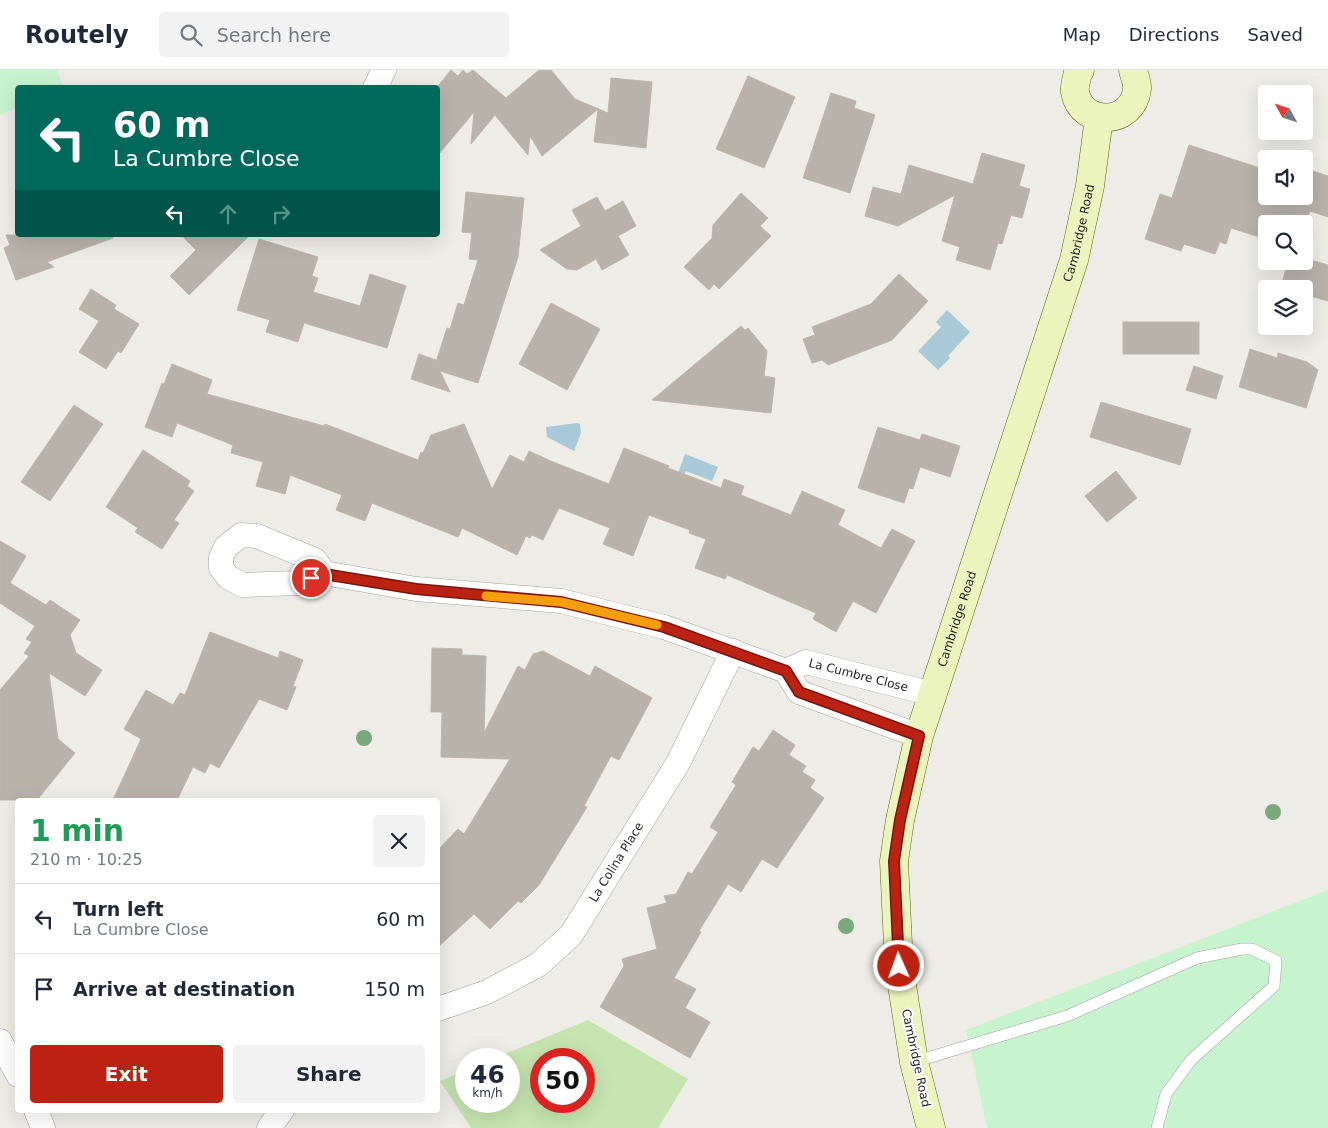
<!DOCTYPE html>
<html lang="en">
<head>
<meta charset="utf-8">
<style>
	body { margin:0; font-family:"DejaVu Sans",sans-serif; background:#f2f2f3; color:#1f2937; height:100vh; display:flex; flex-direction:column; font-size:19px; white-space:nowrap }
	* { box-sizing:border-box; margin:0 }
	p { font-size:16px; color:#747a83 }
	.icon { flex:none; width:28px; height:28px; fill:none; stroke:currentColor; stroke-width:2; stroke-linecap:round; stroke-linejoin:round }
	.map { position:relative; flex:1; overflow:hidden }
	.sheet { position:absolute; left:15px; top:728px; width:425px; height:315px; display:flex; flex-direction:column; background:#fff; border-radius:5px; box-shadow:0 5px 20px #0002 }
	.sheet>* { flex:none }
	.hud { position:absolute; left:15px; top:15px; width:425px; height:152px; border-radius:5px; box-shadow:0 5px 20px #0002; background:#00695c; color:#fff; overflow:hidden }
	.needle { width:32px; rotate:310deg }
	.fabs { position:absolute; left:1258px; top:15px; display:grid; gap:10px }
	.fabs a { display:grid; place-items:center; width:55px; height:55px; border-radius:5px; background:#fff; box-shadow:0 5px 20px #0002; font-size:25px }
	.speed { position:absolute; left:455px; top:978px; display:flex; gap:10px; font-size:25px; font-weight:700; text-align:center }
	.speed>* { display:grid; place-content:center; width:65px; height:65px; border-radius:50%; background:#fff; box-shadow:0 5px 20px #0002; line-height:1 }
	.speed small { font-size:12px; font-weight:400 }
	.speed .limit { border:8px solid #d22; background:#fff; color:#111 }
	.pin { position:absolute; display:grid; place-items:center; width:42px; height:42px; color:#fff; margin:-21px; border:2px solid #fff; border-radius:50%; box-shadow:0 1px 5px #0007 }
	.me { position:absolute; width:55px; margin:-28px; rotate:358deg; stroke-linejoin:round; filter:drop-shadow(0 0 4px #0008) }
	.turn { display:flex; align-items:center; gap:18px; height:105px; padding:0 15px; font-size:22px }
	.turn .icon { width:65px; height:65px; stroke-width:2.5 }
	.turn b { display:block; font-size:35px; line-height:42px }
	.lanes { display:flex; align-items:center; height:48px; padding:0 15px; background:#0003; justify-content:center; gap:25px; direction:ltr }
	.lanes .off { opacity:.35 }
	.round { display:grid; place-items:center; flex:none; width:52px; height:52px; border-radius:5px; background:#f2f2f3 }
	.summary { display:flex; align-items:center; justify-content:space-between; height:85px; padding:0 15px }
	h1 { font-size:30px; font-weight:700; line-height:38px; color:#1e9e55 }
	.cta { display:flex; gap:10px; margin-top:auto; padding:10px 15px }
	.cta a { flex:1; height:58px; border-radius:5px; background:#bb2212; color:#fff; font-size:20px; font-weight:700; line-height:58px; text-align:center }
	.cta a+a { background:#f2f2f3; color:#1f2937 }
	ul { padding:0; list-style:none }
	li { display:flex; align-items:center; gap:15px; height:70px; padding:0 15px; border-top:1px solid #e0e1e3 }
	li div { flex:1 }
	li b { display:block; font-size:19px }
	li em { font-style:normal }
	header { display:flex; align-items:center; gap:30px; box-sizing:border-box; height:70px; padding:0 25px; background:#fff; border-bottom:1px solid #e0e1e3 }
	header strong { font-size:24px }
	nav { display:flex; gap:28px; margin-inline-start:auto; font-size:18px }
	.search { width:350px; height:45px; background:#f2f2f3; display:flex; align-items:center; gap:12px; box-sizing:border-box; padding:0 18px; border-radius:5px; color:#747a83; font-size:19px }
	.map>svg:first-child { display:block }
	.grass { fill:#c5e4b0; fill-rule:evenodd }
	.park { fill:#c7f4cf }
	.water { fill:#aac9d8 }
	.building { fill:#b8b2ab; stroke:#bfb5a9 }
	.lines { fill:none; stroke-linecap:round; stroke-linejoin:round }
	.lane-casing { stroke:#a0a0a0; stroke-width:12 }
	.street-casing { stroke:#a0a0a0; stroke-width:25 }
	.secondary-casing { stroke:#596c0f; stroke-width:29 }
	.lane { stroke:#fff; stroke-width:11 }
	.street { stroke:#fff; stroke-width:24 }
	.secondary { stroke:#ecf4be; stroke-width:28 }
	.tree { fill:#77a97c }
	.route-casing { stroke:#7a160c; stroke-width:12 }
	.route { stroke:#bb2212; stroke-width:9 }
	.slow { stroke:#f59e0b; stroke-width:9 }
	.labels { text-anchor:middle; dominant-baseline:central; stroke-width:4; stroke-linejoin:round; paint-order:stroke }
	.street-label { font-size:12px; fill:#1f1f1f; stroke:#fff }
</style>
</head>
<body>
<header>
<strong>Routely</strong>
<div class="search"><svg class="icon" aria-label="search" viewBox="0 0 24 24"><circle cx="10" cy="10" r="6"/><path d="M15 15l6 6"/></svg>Search here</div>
<nav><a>Map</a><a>Directions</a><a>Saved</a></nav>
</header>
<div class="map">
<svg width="1328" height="1058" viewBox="0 0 1328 1058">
	<rect width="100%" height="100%" fill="#eeece6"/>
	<!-- grass -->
	<path class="grass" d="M588,950L688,1009L658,1058H471L440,1011L466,1000V1031H509V989H493ZM541,989H584V1031H541Z"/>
	<!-- park -->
	<g class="park">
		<path d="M0,0H57L63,17L18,18L17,38L0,45Z"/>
		<path d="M1328,820V1058H987L966,960Z"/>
	</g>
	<!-- water -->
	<g class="water">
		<path d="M947,240L970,262L948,286L950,288L938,300L918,281L941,257L936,252Z"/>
		<path d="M577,353L580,354L581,363L574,381L547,367L546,357Z"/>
		<path d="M685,384L718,397L712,411L686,401L684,405L678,403Z"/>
	</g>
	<!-- building -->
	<g class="building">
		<path d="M451,0L458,6L463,0L467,4L473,0L506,28L539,0H551L575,29L608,43L611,8L652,12L646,78L594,72L598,39L542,86L530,66L528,85L495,45L471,74L474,42L438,85V16Z"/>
		<path d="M748,6L795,27L764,98L716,79Z"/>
		<path d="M831,23L856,31L854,38L875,45L850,123L803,108Z"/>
		<path d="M1189,75L1266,100V126H1304V98L1328,106V147L1310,141L1304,158V154H1266V169L1231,158L1226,174L1220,172L1215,184L1184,174L1181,181L1145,169L1160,124L1172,128Z"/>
		<path d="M982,83L1025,95L1019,116L1030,119L1022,148L1011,145L1002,174L998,173L990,200L956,190L960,177L942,171L955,125L898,156L865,146L873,117L901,124L909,95L973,114Z"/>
		<path d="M466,122L524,128L518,187L478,313L440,301L450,322L411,309L419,284L436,290V292L447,258L450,259L458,233L464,235L478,190L469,189L472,163L462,162Z"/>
		<path d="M741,123L768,148L760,156L771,166L719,219L714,214L709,220L684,197L712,168L713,155Z"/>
		<path d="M597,127L605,141L623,131L636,156L618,166L629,185L602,200L596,189L577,200L567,199L540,180L581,156L572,140Z"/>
		<path d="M6,165H113V168L47,192L54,197L16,210L4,178L10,175Z"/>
		<path d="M181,165H250L189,225L170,206L196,180Z"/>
		<path d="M259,169L318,187L312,206L318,208L313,222L360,236L370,204L406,216L387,278L304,253L298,272L266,262L270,250L237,240Z"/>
		<path d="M1304,188L1328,195V231L1304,224V219L1281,217L1288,191H1304Z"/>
		<path d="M899,204L928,231L892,270L828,295L822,290L812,293L803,269L815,265L812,257L871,234Z"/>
		<path d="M91,219L116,235L114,239L139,254L121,283L118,281L106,299L79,282L99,251L79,239Z"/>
		<path d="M551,233L600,259L567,320L519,294Z"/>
		<rect x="1123" y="252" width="76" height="32"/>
		<path d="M741,256L745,260L748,258L767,281L764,306L775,308L771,343L652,330Z"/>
		<path d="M1250,279L1277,288L1278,283L1307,292L1318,300L1306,338L1239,317Z"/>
		<path d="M172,294L212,310L207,324L324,356L325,354L418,390L421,382L423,383L431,365L464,354L492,419L510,385L524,392L529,381L553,392L609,414L624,378L669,396L668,398L721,418L724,409L744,416L741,425L791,445L802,421L845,440L838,455L881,478L892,459L915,471L876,543L853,531L836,562L813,549L816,543L727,505L725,509L695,498L706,469L689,463L690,460L649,445L633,486L603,474L610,458L559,438L543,470L532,465L530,468L526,466L517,485L462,458L458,467L372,433L365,451L336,440L342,425L290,405L285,424L256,416L263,392L231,383L233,375L177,353L172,367L145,357L162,313L164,314Z"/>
		<path d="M1194,296L1223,306L1216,329L1186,320Z"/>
		<path d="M1101,332L1191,359L1180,395L1090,367Z"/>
		<path d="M74,335L103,354L50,431L21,412Z"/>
		<path d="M878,357L920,370L922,364L960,376L950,407L920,397L913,419L909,418L904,433L858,418Z"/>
		<path d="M143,380L190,411L187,416L194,421L174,450L179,453L162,479L135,462L138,458L106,437Z"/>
		<path d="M1116,401L1137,428L1107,452L1085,426Z"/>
		<path d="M0,471L26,486L10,513L46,535L50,530L80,550L70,565L76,583L102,600L85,626L49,603L58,669L75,683L37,730H0V620L29,586L24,583L32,572L26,569L35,556L0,533Z"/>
		<path d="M210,562L278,588L280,581L303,590L293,616L296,617L287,640L259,629L219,698L210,693L205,703L193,697L177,730H113L141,669L124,659L146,620L173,635L180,623L185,625Z"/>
		<path d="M432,578L462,579V585L486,586L484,663L518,596L525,600L533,584L543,581L590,606L595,596L652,628L619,690L611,686L584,736L587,737L539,815L521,833L518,831L490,859L474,844L438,877V780L458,759L464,764L510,689L441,687L442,642H431Z"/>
		<path d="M773,660L795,675L789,685L806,696L802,702L815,710L810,718L824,728L777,798L762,789L741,822L728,814L699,861L701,862L674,908L696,919L685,938L710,952L690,988L600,937L624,896L622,889L657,879L647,838L667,833L664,826L676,824L688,802L692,804L718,762L710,757L736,715L732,712L753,677L759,681Z"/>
	</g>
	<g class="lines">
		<defs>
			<path id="lane" d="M914,992L1067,946L1197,888L1242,879H1252L1276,891L1274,916L1191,990L1166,1024L1157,1058"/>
			<g id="street">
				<path d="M375,18L384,0"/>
				<path d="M324,503L315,490L257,466L241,465L226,477L221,487V498L228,507L242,515L298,513L324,503L416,519L561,531L664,557L786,601L799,622L919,666"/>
				<path id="s1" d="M786,601L806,592L933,624"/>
				<path id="s2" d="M438,939L487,922L538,895L571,865L678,693L733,581"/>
				<path d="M0,971L18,1005"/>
				<path d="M36,1040L43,1058"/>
				<path d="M269,1058L282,1040"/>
			</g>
			<g id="secondary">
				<path d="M1080,0L1078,2C1077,8 1074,16 1075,22C1081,57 1133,56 1137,19C1138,14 1134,5 1133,0"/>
				<path id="s3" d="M931,1058L914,992L899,896L894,791L900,750L919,666L1074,190L1090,116L1099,48"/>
			</g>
		</defs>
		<!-- lane casing -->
		<use href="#lane" class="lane-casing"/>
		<!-- street casing -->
		<use href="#street" class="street-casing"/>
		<!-- secondary casing -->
		<use href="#secondary" class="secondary-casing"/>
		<!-- lane -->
		<use href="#lane" class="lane"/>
		<!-- street -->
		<use href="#street" class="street"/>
		<!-- secondary -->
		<use href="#secondary" class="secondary"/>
	</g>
	<!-- trees -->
	<g class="tree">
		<circle cx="364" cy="668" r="8"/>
		<circle cx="1273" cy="742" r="8"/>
		<circle cx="846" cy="856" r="8"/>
	</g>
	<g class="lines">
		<defs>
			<path id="route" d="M311,508L324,504L416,519L561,532L664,557L786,601L799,622L919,666L900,750L894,791L899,896"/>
		</defs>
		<!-- route casing -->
		<use href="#route" class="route-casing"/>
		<!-- route -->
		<use href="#route" class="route"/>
		<!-- slow -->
		<path class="slow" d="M486,526L561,532L657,555"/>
	</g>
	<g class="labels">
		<!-- street labels -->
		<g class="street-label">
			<text stroke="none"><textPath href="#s3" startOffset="926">Cambridge Road</textPath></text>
			<text stroke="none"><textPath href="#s3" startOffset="521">Cambridge Road</textPath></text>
			<text stroke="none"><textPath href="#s1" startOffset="76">La Cumbre Close</textPath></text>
			<text stroke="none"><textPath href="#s2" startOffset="240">La Colina Place</textPath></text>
			<text transform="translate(916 988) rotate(78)">Cambridge Road</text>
		</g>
	</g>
</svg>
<div class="fabs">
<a><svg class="needle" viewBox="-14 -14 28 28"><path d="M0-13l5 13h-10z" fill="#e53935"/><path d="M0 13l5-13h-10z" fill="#747a83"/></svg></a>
<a><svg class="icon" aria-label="sound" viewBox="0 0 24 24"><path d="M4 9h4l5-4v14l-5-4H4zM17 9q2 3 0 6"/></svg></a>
<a><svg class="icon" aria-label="search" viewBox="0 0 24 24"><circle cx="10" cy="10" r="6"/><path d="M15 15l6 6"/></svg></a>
<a><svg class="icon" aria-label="layers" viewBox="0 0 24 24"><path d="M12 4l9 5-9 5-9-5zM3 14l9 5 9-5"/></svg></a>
</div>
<div class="speed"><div>46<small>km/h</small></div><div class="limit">50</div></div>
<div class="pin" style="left:311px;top:508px;background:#d93025"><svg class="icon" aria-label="arrive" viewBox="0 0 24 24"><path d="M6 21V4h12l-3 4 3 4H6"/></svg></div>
<svg class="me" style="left:899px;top:896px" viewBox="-20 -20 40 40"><circle r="17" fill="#bb2212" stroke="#fff" stroke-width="3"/><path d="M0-11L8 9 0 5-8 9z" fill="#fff"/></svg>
<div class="hud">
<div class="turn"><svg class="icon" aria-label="left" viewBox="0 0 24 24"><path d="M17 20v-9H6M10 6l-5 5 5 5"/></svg><div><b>60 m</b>La Cumbre Close</div></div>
<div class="lanes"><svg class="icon" aria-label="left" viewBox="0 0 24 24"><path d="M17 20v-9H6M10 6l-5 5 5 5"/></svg><svg class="icon off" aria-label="ahead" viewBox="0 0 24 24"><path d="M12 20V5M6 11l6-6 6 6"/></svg><svg class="icon off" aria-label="right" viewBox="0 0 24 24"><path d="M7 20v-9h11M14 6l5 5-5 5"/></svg></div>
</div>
<section class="sheet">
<div class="summary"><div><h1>1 min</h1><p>210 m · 10:25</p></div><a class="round"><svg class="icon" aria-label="close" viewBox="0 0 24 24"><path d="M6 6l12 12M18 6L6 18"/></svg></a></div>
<ul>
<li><svg class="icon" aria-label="left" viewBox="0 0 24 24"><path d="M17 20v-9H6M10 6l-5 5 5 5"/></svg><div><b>Turn left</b><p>La Cumbre Close</p></div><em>60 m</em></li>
<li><svg class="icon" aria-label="arrive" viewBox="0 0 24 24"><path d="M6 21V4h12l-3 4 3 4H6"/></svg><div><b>Arrive at destination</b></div><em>150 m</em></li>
</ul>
<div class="cta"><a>Exit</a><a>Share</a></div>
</section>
</div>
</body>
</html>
